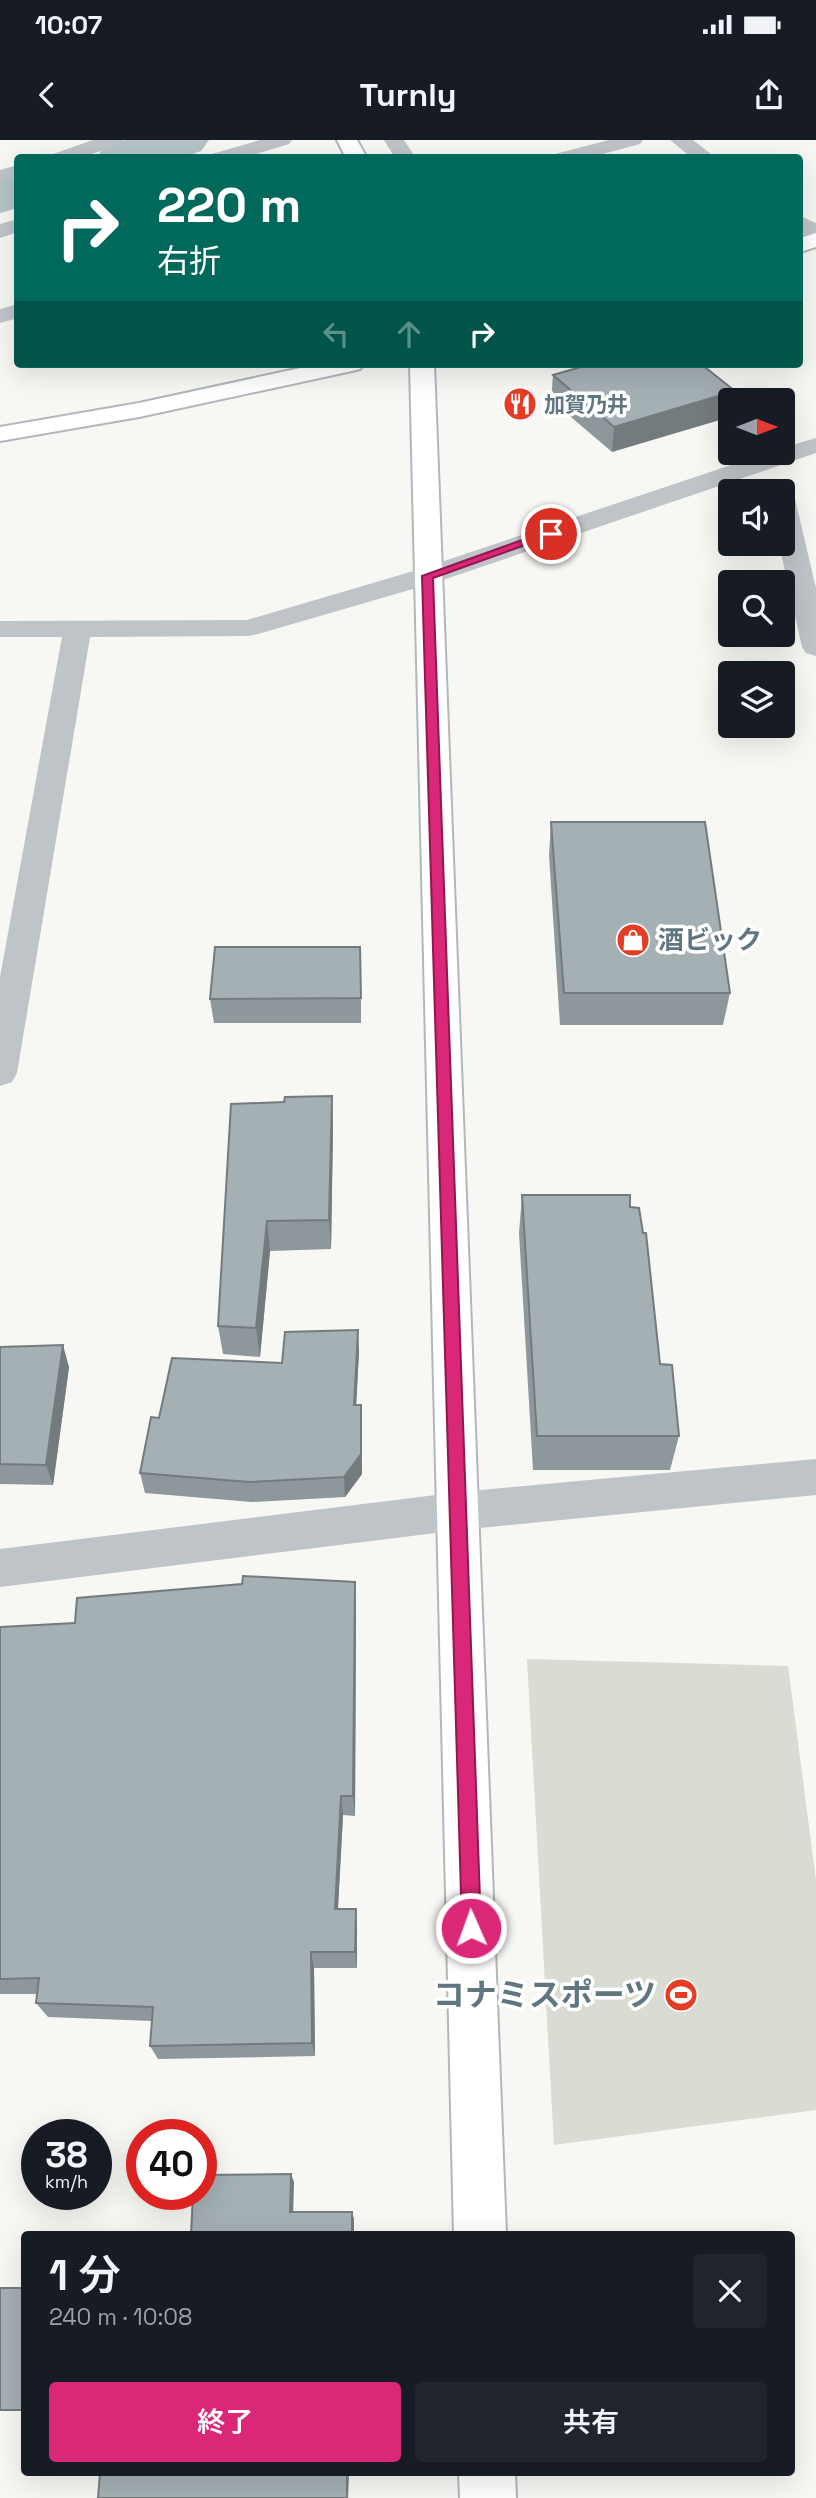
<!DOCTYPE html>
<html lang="ja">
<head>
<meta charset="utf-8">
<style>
	body { margin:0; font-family:"Space Grotesk","Noto Sans JP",sans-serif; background:#20242c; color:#f1f3f6; height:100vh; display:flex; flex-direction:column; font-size:26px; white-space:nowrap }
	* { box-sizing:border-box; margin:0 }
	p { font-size:23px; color:#9ea1a6 }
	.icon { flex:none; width:38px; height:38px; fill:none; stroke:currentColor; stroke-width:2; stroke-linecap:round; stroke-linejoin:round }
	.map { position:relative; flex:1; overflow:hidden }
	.details { position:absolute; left:21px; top:2091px; width:774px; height:245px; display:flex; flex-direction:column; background:#171b24; border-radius:7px; box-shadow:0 7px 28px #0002 }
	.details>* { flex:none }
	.top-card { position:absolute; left:14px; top:14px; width:789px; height:214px; border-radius:7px; box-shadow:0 7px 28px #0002; background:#00695c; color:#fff; overflow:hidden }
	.needle { width:46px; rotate:90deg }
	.fabs { position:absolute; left:718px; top:248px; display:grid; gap:14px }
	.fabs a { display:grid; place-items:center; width:77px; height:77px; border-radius:7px; background:#171b24; box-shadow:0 7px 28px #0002; font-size:35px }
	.speed { position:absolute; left:21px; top:1979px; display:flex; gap:14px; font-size:35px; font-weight:700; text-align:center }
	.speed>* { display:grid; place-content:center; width:91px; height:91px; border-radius:50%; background:#171b24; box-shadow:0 7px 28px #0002; line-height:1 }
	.speed small { font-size:18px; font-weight:400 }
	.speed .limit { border:10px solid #d22; background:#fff; color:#111 }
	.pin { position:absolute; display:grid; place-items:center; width:60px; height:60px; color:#fff; margin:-30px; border:4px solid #fff; border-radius:50%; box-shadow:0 2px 7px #0007 }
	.me { position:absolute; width:77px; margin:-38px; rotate:358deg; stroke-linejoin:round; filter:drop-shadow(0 0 5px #0008) }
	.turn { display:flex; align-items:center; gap:24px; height:147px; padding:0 28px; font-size:32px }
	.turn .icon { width:91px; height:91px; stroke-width:2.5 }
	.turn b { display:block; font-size:49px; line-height:60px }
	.lanes { display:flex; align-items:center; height:66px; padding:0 28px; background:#0003; justify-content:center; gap:35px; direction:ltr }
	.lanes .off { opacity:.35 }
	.round { display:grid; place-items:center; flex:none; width:74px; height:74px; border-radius:7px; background:#20242c }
	.overview { display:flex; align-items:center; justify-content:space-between; height:119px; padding:0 28px }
	h1 { font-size:42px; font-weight:600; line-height:52px }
	.primary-button { display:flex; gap:14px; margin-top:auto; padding:14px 28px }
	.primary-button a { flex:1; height:80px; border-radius:7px; background:#db2777; color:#fff; font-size:28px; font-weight:600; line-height:80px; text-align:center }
	.primary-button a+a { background:#20242c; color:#f1f3f6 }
	.status { display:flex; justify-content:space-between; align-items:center; height:49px; padding:0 35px; background:#171b24; direction:ltr }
	.status svg { height:19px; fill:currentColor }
	header { display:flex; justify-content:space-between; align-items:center; height:91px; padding:0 28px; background:#171b24; font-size:32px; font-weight:600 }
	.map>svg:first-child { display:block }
	.green { fill:#d8dcd3 }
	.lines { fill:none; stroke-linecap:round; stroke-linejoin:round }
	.river { fill:#b5c5c7; fill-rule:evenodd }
	.secondary-casing { stroke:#b0b8bc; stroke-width:4 }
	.street { fill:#bec4c7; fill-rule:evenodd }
	.secondary { fill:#fff; fill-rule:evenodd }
	.wall { fill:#8e979b }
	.shaded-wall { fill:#747b7e }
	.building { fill:#a5b0b4; stroke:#747b7e; stroke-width:2 }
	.route { fill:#db2777; stroke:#8e194d; stroke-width:2 }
	.labels { text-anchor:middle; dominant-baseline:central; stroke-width:7; stroke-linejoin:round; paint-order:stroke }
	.far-poi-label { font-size:21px; font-weight:bold; fill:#627680; stroke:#fff; text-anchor:start }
	.poi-label { font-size:26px; font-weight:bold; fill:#627680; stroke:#fff; text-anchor:start }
	.near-poi-label { font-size:32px; font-weight:bold; fill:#627680; stroke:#fff; text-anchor:end }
</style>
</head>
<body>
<div class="status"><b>10:07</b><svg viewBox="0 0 49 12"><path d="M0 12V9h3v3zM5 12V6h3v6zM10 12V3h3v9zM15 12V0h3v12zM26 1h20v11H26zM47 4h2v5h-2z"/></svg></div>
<header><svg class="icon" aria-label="back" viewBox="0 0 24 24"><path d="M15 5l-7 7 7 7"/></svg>Turnly<svg class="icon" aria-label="share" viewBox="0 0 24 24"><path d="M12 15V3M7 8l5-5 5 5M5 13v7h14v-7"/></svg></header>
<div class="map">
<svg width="816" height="2358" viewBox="0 0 816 2358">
	<rect width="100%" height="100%" fill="#f7f7f4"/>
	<!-- green -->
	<path class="green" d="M527,1519L788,1526L816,1740V1970L554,2005Z"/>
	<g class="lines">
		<!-- river -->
		<g class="river">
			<path d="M125,0H209L201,11L181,18H96L104,7Z"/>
			<path d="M18,33V68L0,73V38Z"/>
		</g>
		<defs>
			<g id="secondary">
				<path d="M337,0H357L367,18H346Z"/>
				<path d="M816,93V107L800,112V98Z"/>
				<path d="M319,224H364L360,229L352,231L139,277L0,301V287L139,263Z"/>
				<path d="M410,224H434L506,2095H454Z"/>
				<path d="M459,2333H515L516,2358H460Z"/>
			</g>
		</defs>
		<!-- secondary casing -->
		<use href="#secondary" class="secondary-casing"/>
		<!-- street -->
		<g class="street">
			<path d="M93,0H123L120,4L81,18H50L53,14Z"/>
			<path d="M260,0H292L289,4L243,18H209L212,14Z"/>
			<path d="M384,0H404L416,18H395Z"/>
			<path d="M609,0H643L640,4L588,18H552L555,14Z"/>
			<path d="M670,0H693L716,18H692Z"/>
			<path d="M18,25V38L0,43V30Z"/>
			<path d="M800,76L816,83V100L800,92Z"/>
			<path d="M18,79V92L0,98V84Z"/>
			<path d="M18,164V178L0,183V169Z"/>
			<path d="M816,298V313L437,442L258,494L248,496L90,497L17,933L12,942L0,946V837L62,497H0V481L247,480L417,430L767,313H782V308Z"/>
			<path d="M782,351L791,354L795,359L816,448V516L806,513L802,507L779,404H782Z"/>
			<path d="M816,1319V1355L460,1390L0,1447V1409L460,1352Z"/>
		</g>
		<!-- secondary -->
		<use href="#secondary" class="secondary"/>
	</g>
	<!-- wall -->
	<g class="wall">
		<path d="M701,224L612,312L551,260L553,235Z"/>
		<path d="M551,682L730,853L723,885H560L549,715Z"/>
		<path d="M361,832V883H214L210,859Z"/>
		<path d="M332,956L333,987L331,1109L270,1111L260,1217L223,1214L218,1186L284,962Z"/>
		<path d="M522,1055L630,1067L660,1224L679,1296L670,1330H533L519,1093Z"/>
		<path d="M358,1190L359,1212L356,1265H361L362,1334L345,1357L252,1362L145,1353L140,1333L159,1278Z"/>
		<path d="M0,1207L69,1227L53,1345L0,1344Z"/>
		<path d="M356,1466L355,1676L343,1675L338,1769L357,1785V1828H314L315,1916L158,1919L150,1906L152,1881L48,1877L36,1863L37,1854H0V1487Z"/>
	</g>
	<!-- shaded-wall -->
	<g class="shaded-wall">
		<path d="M735,251L734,261H730V277L612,312L614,287Z"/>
		<path d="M332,956L333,987L331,1109L329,1080Z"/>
		<path d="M267,1081L270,1111L260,1217L256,1188Z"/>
		<path d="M358,1190L359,1212L355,1286L354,1265Z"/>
		<path d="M63,1205L69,1227L53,1345L46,1325Z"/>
		<path d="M361,1265L362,1334L345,1357L344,1337Z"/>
		<path d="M355,1442L356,1466L355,1676L353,1656Z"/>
		<path d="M341,1656L343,1675L337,1785L335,1769Z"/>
		<path d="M356,1769L357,1785V1828L355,1812Z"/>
		<path d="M311,1812L314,1828L315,1916L312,1903Z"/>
		<path d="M291,2034L294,2042L293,2079L290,2072Z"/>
		<path d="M352,2072L354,2079V2095H352Z"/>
		<path d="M347,2333H349L348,2358H347Z"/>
	</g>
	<!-- building -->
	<g class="building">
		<path d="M591,224H701L735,251L614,287L553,235Z"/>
		<path d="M551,682H705L730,853H564Z"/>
		<path d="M215,807H360L361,858L210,859Z"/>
		<path d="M332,956L329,1080L267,1081L256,1188L218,1186L231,964L284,962L285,957Z"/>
		<path d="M522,1055H630V1067L639,1068L643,1093H646L660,1224L672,1225L679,1296H537Z"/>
		<path d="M358,1190L354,1265H361V1314L344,1337L249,1342L140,1333L151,1277L159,1278L172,1218L282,1223L285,1192Z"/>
		<path d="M63,1205L46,1325L0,1324V1207Z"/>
		<path d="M243,1436L355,1442L353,1656H341L335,1769H356L355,1812H311L312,1903L150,1906L153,1867L36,1863L39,1838L0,1839V1487L75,1483L77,1458L242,1444Z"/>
		<path d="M291,2034L290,2072H352V2095H191L193,2054H201V2035Z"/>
		<rect x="0" y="2148" width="24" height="122"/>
		<path d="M100,2333H347V2358H98Z"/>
	</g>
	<!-- route -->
	<path class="route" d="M547,391L556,394L433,438L481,1788L478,1795L471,1798L464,1795L462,1788L422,436Z"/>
	<!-- icons -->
	<defs>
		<symbol id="restaurant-disc" viewBox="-11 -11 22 22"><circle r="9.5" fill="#e53c26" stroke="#fff"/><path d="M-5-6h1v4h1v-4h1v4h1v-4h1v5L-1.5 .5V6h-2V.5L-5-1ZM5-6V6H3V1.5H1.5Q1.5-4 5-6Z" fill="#fff"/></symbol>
		<symbol id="shop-disc" viewBox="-11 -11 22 22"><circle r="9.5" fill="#e53c26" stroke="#fff"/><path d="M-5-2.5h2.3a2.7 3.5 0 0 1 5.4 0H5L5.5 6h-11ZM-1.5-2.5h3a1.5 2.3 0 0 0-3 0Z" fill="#fff"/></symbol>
		<symbol id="stadium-disc" viewBox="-11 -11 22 22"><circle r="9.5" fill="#e53c26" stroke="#fff"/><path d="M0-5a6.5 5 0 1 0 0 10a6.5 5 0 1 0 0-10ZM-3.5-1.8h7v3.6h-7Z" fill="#fff"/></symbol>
	</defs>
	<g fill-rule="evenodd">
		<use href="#restaurant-disc" x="501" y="245" width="38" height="38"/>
		<use href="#shop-disc" x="614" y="781" width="38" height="38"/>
		<use href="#stadium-disc" x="662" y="1836" width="38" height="38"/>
	</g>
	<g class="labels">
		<!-- far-poi labels -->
		<g class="far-poi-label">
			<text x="544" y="264">加賀乃井</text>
		</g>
		<!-- poi labels -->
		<g class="poi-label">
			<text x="658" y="800">酒ビック</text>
		</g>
		<!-- near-poi labels -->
		<g class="near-poi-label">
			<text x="656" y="1855">コナミスポーツ</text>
		</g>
	</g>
</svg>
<div class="fabs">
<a><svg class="needle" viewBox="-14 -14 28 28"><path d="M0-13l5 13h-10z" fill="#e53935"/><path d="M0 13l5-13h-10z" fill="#9ea1a6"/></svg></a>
<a><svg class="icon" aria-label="sound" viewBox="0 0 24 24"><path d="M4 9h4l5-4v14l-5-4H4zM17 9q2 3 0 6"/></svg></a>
<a><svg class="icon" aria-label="search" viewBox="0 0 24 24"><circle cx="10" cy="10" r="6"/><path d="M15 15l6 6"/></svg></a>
<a><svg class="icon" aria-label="layers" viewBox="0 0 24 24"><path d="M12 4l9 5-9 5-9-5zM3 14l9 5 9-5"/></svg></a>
</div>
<div class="speed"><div>38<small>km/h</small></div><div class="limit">40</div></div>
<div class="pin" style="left:551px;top:394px;background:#d93025"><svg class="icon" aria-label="arrive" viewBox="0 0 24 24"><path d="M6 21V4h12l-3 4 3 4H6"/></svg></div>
<svg class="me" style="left:471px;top:1788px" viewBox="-20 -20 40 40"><circle r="17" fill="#db2777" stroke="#fff" stroke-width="3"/><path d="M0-11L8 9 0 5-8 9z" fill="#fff"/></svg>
<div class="top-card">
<div class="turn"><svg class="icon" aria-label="right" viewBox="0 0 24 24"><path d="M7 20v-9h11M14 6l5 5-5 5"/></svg><div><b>220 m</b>右折</div></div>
<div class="lanes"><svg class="icon off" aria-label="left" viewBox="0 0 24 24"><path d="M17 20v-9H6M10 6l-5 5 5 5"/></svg><svg class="icon off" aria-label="ahead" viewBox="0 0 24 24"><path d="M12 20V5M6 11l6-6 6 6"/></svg><svg class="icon" aria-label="right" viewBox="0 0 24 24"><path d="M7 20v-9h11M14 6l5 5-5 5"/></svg></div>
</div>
<section class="details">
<div class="overview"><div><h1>1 分</h1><p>240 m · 10:08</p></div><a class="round"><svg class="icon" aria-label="close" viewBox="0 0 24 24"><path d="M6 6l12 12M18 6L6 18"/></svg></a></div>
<div class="primary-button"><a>終了</a><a>共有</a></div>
</section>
</div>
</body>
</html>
